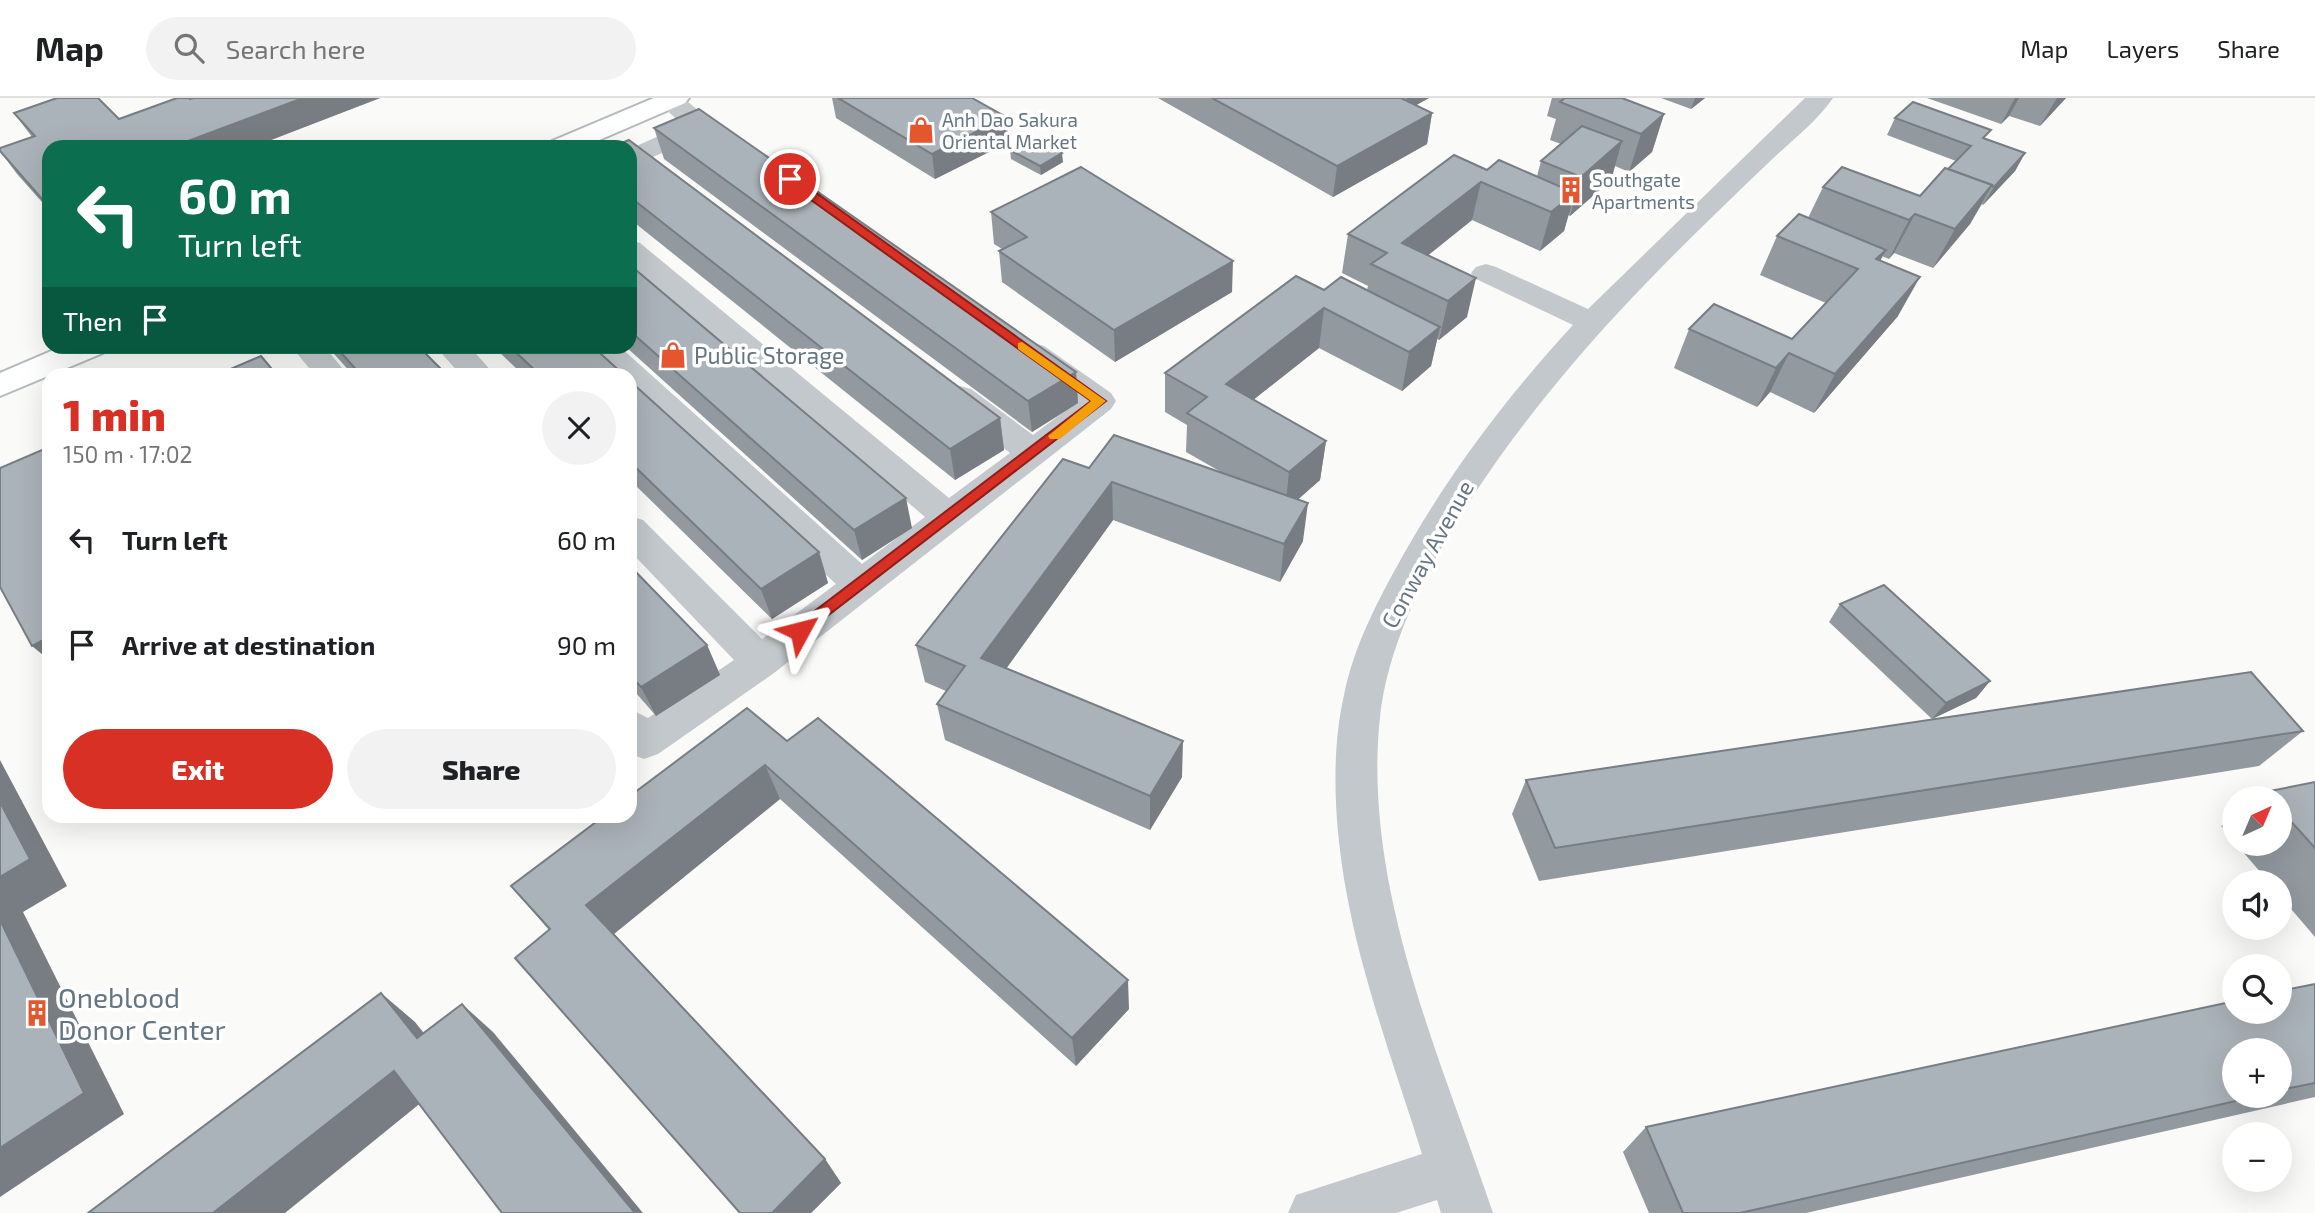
<!DOCTYPE html>
<html lang="en">
<head>
<meta charset="utf-8">
<style>
	body { margin:0; font-family:"Exo 2",sans-serif; background:#f2f2f2; color:#202124; height:100vh; display:flex; flex-direction:column; font-size:26px; white-space:nowrap }
	* { box-sizing:border-box; margin:0 }
	p { font-size:23px; color:#757577 }
	.icon { flex:none; width:38px; height:38px; fill:none; stroke:currentColor; stroke-width:2; stroke-linecap:round; stroke-linejoin:round }
	.map { position:relative; flex:1; overflow:hidden }
	.sheet { position:absolute; left:42px; top:270px; width:595px; height:455px; display:flex; flex-direction:column; background:#fff; border-radius:21px; box-shadow:0 7px 28px #0002 }
	.sheet>* { flex:none }
	.banner { position:absolute; left:42px; top:42px; width:595px; height:214px; border-radius:21px; box-shadow:0 7px 28px #0002; background:#0b6e4f; color:#fff; overflow:hidden }
	.needle { width:46px; rotate:44deg }
	.controls { position:absolute; left:2222px; top:688px; display:grid; gap:14px }
	.controls a { display:grid; place-items:center; width:70px; height:70px; border-radius:50%; background:#fff; box-shadow:0 7px 28px #0002; font-size:35px }
	.pin { position:absolute; display:grid; place-items:center; width:60px; height:60px; color:#fff; margin:-30px; border:4px solid #fff; border-radius:50%; box-shadow:0 2px 7px #0007 }
	.me { position:absolute; width:77px; margin:-38px; rotate:52deg; stroke-linejoin:round; filter:drop-shadow(0 0 5px #0008) }
	.turn { display:flex; align-items:center; gap:24px; height:147px; padding:0 21px; font-size:32px }
	.turn .icon { width:91px; height:91px; stroke-width:2.5 }
	.turn b { display:block; font-size:49px; line-height:60px }
	.then { display:flex; align-items:center; height:66px; padding:0 21px; background:#0003; gap:14px; font-size:26px }
	.round { display:grid; place-items:center; flex:none; width:74px; height:74px; border-radius:37px; background:#f2f2f2 }
	.summary { display:flex; align-items:center; justify-content:space-between; height:119px; padding:0 21px }
	h1 { font-size:42px; font-weight:800; line-height:52px; color:#d93025 }
	.primary-button { display:flex; gap:14px; margin-top:auto; padding:14px 21px }
	.primary-button a { flex:1; height:80px; border-radius:42px; background:#d93025; color:#fff; font-size:28px; font-weight:800; line-height:80px; text-align:center }
	.primary-button a+a { background:#f2f2f2; color:#202124 }
	ul { padding:0; list-style:none }
	li { display:flex; align-items:center; gap:21px; height:105px; padding:0 21px }
	li div { flex:1 }
	li b { display:block; font-size:26px }
	li em { font-style:normal }
	header { display:flex; align-items:center; gap:42px; box-sizing:border-box; height:98px; padding:0 35px; background:#fff; border-bottom:2px solid #e0e0e0 }
	header strong { font-size:33px }
	nav { display:flex; gap:38px; margin-inline-start:auto; font-size:24px }
	.search { width:490px; height:63px; background:#f2f2f2; display:flex; align-items:center; gap:18px; box-sizing:border-box; padding:0 24px; border-radius:38px; color:#757577; font-size:26px }
	.map>svg:first-child { display:block }
	.lines { fill:none; stroke-linecap:round; stroke-linejoin:round }
	.major-casing { stroke:#b5babe; stroke-width:4 }
	.minor { fill:#c3c8cc; fill-rule:evenodd }
	.major { fill:#fff; fill-rule:evenodd }
	.wall { fill:#929a9f; fill-rule:evenodd }
	.shaded-wall { fill:#777d82 }
	.building { fill:#aab3b9; stroke:#777d82; stroke-width:2 }
	.route { fill:#d93025; stroke:#8d1f18; stroke-width:2 }
	.slow { fill:#f59e0b }
	.labels { text-anchor:middle; dominant-baseline:central; stroke-width:7; stroke-linejoin:round; paint-order:stroke }
	.far-poi-label { font-size:19px; fill:#657683; stroke:#fff; text-anchor:start }
	.poi-label { font-size:23px; fill:#657683; stroke:#fff; text-anchor:start }
	.street-label { font-size:23px; fill:#657683; stroke:#fff }
	.near-poi-label { font-size:28px; fill:#657683; stroke:#fff; text-anchor:start }
</style>
</head>
<body>
<header>
<strong>Map</strong>
<div class="search"><svg class="icon" aria-label="search" viewBox="0 0 24 24"><circle cx="10" cy="10" r="6"/><path d="M15 15l6 6"/></svg>Search here</div>
<nav><a>Map</a><a>Layers</a><a>Share</a></nav>
</header>
<div class="map">
<svg width="2315" height="1115" viewBox="0 0 2315 1115">
	<rect width="100%" height="100%" fill="#fafaf8"/>
	<g class="lines">
		<defs>
			<g id="major">
				<path d="M654,0H689L685,5L583,49H548L552,43Z"/>
				<path d="M63,248H107L103,255L0,298V275Z"/>
			</g>
		</defs>
		<!-- major casing -->
		<use href="#major" class="major-casing"/>
		<!-- minor -->
		<g class="minor">
			<path d="M659,0H683L704,17L710,30L706,36L630,69V51L683,27L661,7Z"/>
			<path d="M1805,0H1833C1815,26 1786,47 1764,69C1714,117 1664,165 1617,216C1526,314 1394,483 1380,619C1362,788 1440,958 1493,1115H1441L1437,1102L1396,1115H1288L1296,1097L1422,1056C1395,969 1362,882 1346,792C1335,730 1330,659 1344,597C1353,552 1374,510 1396,470C1444,382 1504,302 1573,227L1476,181L1471,175L1476,169L1486,166L1496,169L1588,211Z"/>
			<path d="M630,142L640,145L949,400L1010,355L949,307L944,299L949,291L960,288L971,291L1033,337L1078,303L1022,262L1017,255L1022,248L1033,245L1044,248L1111,295L1116,303L1111,311L774,575L658,656L644,661L630,656V611L648,620L734,562L630,453V418L643,422L762,541L836,486L630,295V276H611L584,248H619L862,466L925,419L630,166Z"/>
			<path d="M291,248H324L347,276H314Z"/>
			<path d="M435,248H469L494,276H460Z"/>
		</g>
		<!-- major -->
		<use href="#major" class="major"/>
	</g>
	<!-- wall -->
	<g class="wall">
		<path d="M194,0H380L253,49H49V112L17,76L0,53L32,39L14,15L119,21Z"/>
		<path d="M832,0H972L1009,44L935,81L836,20Z"/>
		<path d="M1158,0H1429L1416,7L1432,15L1427,46L1333,99Z"/>
		<path d="M1552,0H1626L1625,1L1664,16L1652,54L1629,74L1615,68L1611,82L1570,118L1568,117L1564,133L1540,153L1472,122L1428,157L1467,219L1439,242L1437,241L1431,268L1402,293L1319,250L1253,302L1326,343L1320,382L1298,401L1303,443L1280,484L1113,422L1006,571L1182,679L1150,732L945,642L937,606L946,593L925,584L916,547L1089,370L1221,374L1186,354L1187,327L1165,314V275L1324,192H1367L1368,188L1342,175L1348,136L1487,72L1537,78L1541,63L1561,46L1550,42L1556,21L1547,18Z"/>
		<path d="M1661,0H1705L1691,11Z"/>
		<path d="M1927,0H2066L2040,28L2009,18L2001,26Z"/>
		<path d="M1895,20L1986,41L2025,55L2015,73L1983,107L1982,106L1970,126L1933,170L1894,155L1889,161L1882,158L1880,163L1898,218L1814,315L1770,294L1757,309L1674,270L1689,231L1792,241L1826,205L1760,177L1777,138L1808,120L1823,89L1920,98L1956,63L1887,37Z"/>
		<path d="M654,30L1076,274L1078,305L1032,334L664,61Z"/>
		<path d="M630,49L1000,320L1004,352L955,382L630,121Z"/>
		<path d="M1010,52L1063,64L1041,77L1011,61Z"/>
		<path d="M991,114L1232,194L1115,264L1002,184L999,153L1002,151L994,146Z"/>
		<path d="M630,167L912,430L862,462L625,248H630Z"/>
		<path d="M327,248H418L446,276H352Z"/>
		<path d="M493,248H592L623,276H522Z"/>
		<path d="M630,283L819,454L828,485L772,521L630,382Z"/>
		<path d="M630,468L707,547L720,577L656,618L630,588Z"/>
		<path d="M1840,506L1990,583L1976,600L1932,621L1829,524Z"/>
		<path d="M2303,633L2259,668L1539,783L1512,716L1526,682Z"/>
		<path d="M787,643L1129,911L1076,968L780,701L614,836L825,1061L841,1085L811,1115H740L549,832L511,788Z"/>
		<path d="M2315,684V839L2280,798V784H2269L2236,746H2280V700H2258L2265,694Z"/>
		<path d="M2235,718V744L2221,728Z"/>
		<path d="M2315,886V999L1806,1115H1649L1623,1054L1646,1029ZM2280,952V998H2235Z"/>
	</g>
	<!-- shaded-wall -->
	<g class="shaded-wall">
		<path d="M303,0H380L253,49H172Z"/>
		<path d="M1407,0H1429L1404,14Z"/>
		<path d="M1695,0H1705L1691,11Z"/>
		<path d="M2015,0H2019L2009,18L2001,26Z"/>
		<path d="M2057,0H2066L2040,28Z"/>
		<path d="M1432,15L1427,46L1333,99L1337,68Z"/>
		<path d="M1664,16L1652,54L1629,74L1641,36Z"/>
		<path d="M1006,19L1009,44L935,81L932,56Z"/>
		<path d="M1622,43L1611,82L1570,118L1581,79Z"/>
		<path d="M1062,55L1063,64L1041,77L1040,68Z"/>
		<path d="M2025,55L2015,73L1983,107L1994,89Z"/>
		<path d="M1481,84L1472,122L1400,180L1402,145Z"/>
		<path d="M1992,87L1970,126L1933,170L1955,131Z"/>
		<path d="M1575,95L1564,133L1540,153L1551,114Z"/>
		<path d="M1915,116L1894,155L1889,161L1909,122Z"/>
		<path d="M1886,152L1865,191L1876,161Z"/>
		<path d="M1233,163L1232,194L1115,264L1114,232Z"/>
		<path d="M1920,179L1898,218L1814,315L1835,276Z"/>
		<path d="M1476,180L1467,219L1439,242L1448,203Z"/>
		<path d="M1324,210L1319,250L1224,325L1226,286Z"/>
		<path d="M1440,229L1431,268L1402,293L1409,254Z"/>
		<path d="M1789,255L1770,294L1757,309L1776,270Z"/>
		<path d="M1076,274L1078,305L1032,334L1028,303Z"/>
		<path d="M1000,320L1004,352L955,382L950,351Z"/>
		<path d="M1326,343L1320,382L1285,413L1289,374Z"/>
		<path d="M1112,384L1113,422L987,597L981,560Z"/>
		<path d="M906,400L912,430L862,462L854,432Z"/>
		<path d="M1308,405L1303,443L1280,484L1284,446Z"/>
		<path d="M819,454L828,485L772,521L761,491Z"/>
		<path d="M49,539V562L32,548Z"/>
		<path d="M707,547L720,577L656,618L641,589Z"/>
		<path d="M1990,583L1976,600L1932,621L1946,605Z"/>
		<path d="M1183,643L1182,679L1150,732V698Z"/>
		<path d="M0,662L67,788L23,814L124,1016L0,1099Z"/>
		<path d="M765,667L780,701L610,839L586,807Z"/>
		<path d="M1128,882L1129,911L1076,968L1072,940Z"/>
		<path d="M381,895L415,924L450,968L417,940Z"/>
		<path d="M462,906L493,934L643,1115H635Z"/>
		<path d="M394,973L428,999L285,1115H213Z"/>
		<path d="M825,1061L841,1085L811,1115H772Z"/>
	</g>
	<!-- building -->
	<g class="building">
		<path d="M57,0H98L119,21L177,0H189L190,1L194,0H303L172,49H49V109L0,53V50L35,38L14,15Z"/>
		<path d="M838,0H972L1006,19L932,56Z"/>
		<path d="M1212,0H1401L1432,15L1337,68Z"/>
		<path d="M1565,0H1622L1664,16L1641,36L1560,4Z"/>
		<path d="M1913,4L1991,32L1983,40L2025,55L1994,89L1992,88V87L1948,71L1971,48L1895,20Z"/>
		<path d="M699,11L1076,274L1028,303L654,30Z"/>
		<path d="M1582,28L1622,43L1581,79L1541,63Z"/>
		<path d="M1032,40L1062,55L1040,68L1010,52Z"/>
		<path d="M629,42L1000,320L950,351L630,99V49H612Z"/>
		<path d="M1454,57L1487,72L1499,62L1575,95L1551,114L1481,84L1402,145L1476,180L1448,203L1371,166L1387,155L1348,136Z"/>
		<path d="M1081,69L1233,163L1114,232L999,153L1027,139L991,114Z"/>
		<path d="M1842,69L1920,98L1945,70L1992,87L1955,131L1915,116L1909,122L1823,89Z"/>
		<path d="M1799,116L1886,152L1876,161L1920,179L1835,276L1789,255L1776,270L1689,231L1714,206L1792,241L1858,171L1777,138Z"/>
		<path d="M630,167L906,400L854,432L630,233Z"/>
		<path d="M1296,178L1324,192L1341,179L1440,229L1409,254L1324,210L1226,286L1326,343L1289,374L1187,315L1207,299L1165,275Z"/>
		<path d="M335,248H418L446,276H360Z"/>
		<path d="M509,248H592L623,276H539Z"/>
		<path d="M261,258L276,276H219Z"/>
		<path d="M630,283L819,454L761,491L630,364Z"/>
		<path d="M1114,337L1308,405L1284,446L1112,384L981,560L1183,643L1150,698L937,606L965,568L916,547L1063,361L1089,370Z"/>
		<path d="M49,349V539L32,548L0,489V370Z"/>
		<path d="M630,468L707,547L641,589L630,577Z"/>
		<path d="M1884,487L1990,583L1946,605L1840,506Z"/>
		<path d="M2251,574L2303,633L1555,750L1526,682Z"/>
		<path d="M747,610L787,643L818,620L1128,882L1072,940L765,667L586,807L825,1061L772,1115H740L515,860L550,831L511,788L604,718H630V698Z"/>
		<path d="M2315,684V750L2280,711V700H2270L2265,694Z"/>
		<path d="M0,704L30,761L0,779Z"/>
		<path d="M0,822L84,995L0,1050Z"/>
		<path d="M2315,886V985L2280,992V952H2235V998H2258L1740,1115H1683L1646,1029L2235,903V914H2280V893Z"/>
		<path d="M381,895L417,940L462,906L635,1115H502L394,973L213,1115H88Z"/>
	</g>
	<!-- route -->
	<path class="route" d="M786,79H794L1106,303L800,539L795,537L792,533L795,528L1091,303L786,84Z"/>
	<!-- slow -->
	<path class="slow" d="M1022,244L1106,303L1060,341H1050L1048,338L1091,303L1018,251V245Z"/>
	<!-- icons -->
	<defs>
		<symbol id="shop-bare" viewBox="-9 -9 18 18"><path d="M-5-2.5h2.3a2.7 3.5 0 0 1 5.4 0H5L5.5 6h-11ZM-1.5-2.5h3a1.5 2.3 0 0 0-3 0Z" fill="#e4572e" stroke="#fff" stroke-width="2.5" paint-order="stroke"/></symbol>
		<symbol id="building-bare" viewBox="-9 -9 18 18"><path d="M-4-6H4V6H1V3H-1V6H-4ZM-2.5-4.3h1.7v1.8h-1.7ZM.8-4.3h1.7v1.8H.8ZM-2.5-1h1.7V.8h-1.7ZM.8-1h1.7V.8H.8Z" fill="#e4572e" stroke="#fff" stroke-width="2.5" paint-order="stroke"/></symbol>
	</defs>
	<g fill-rule="evenodd">
		<use href="#shop-bare" x="902" y="13" width="38" height="38"/>
		<use href="#building-bare" x="1552" y="73" width="38" height="38"/>
		<use href="#shop-bare" x="654" y="238" width="38" height="38"/>
		<use href="#building-bare" x="18" y="896" width="38" height="38"/>
	</g>
	<g class="labels">
		<!-- far-poi labels -->
		<g class="far-poi-label">
			<text x="942" y="21">Anh Dao Sakura<tspan x="942" dy="22">Oriental Market</tspan></text>
			<text x="1592" y="81">Southgate<tspan x="1592" dy="22">Apartments</tspan></text>
		</g>
		<!-- poi labels -->
		<g class="poi-label">
			<text x="694" y="257">Public Storage</text>
		</g>
		<!-- street labels -->
		<g class="street-label">
			<text transform="translate(1427 456) rotate(-61)">Conway Avenue</text>
		</g>
		<!-- near-poi labels -->
		<g class="near-poi-label">
			<text x="58" y="899">Oneblood<tspan x="58" dy="32">Donor Center</tspan></text>
		</g>
	</g>
</svg>
<div class="controls">
<a><svg class="needle" viewBox="-14 -14 28 28"><path d="M0-13l5 13h-10z" fill="#e53935"/><path d="M0 13l5-13h-10z" fill="#757577"/></svg></a>
<a><svg class="icon" aria-label="sound" viewBox="0 0 24 24"><path d="M4 9h4l5-4v14l-5-4H4zM17 9q2 3 0 6"/></svg></a>
<a><svg class="icon" aria-label="search" viewBox="0 0 24 24"><circle cx="10" cy="10" r="6"/><path d="M15 15l6 6"/></svg></a>
<a>+</a>
<a>−</a>
</div>
<div class="pin" style="left:790px;top:81px;background:#d93025"><svg class="icon" aria-label="arrive" viewBox="0 0 24 24"><path d="M6 21V4h12l-3 4 3 4H6"/></svg></div>
<svg class="me" style="left:800px;top:533px" viewBox="-20 -20 40 40"><path d="M0-17L14 15 0 8-14 15z" fill="#d93025" stroke="#fff" stroke-width="4"/></svg>
<div class="banner">
<div class="turn"><svg class="icon" aria-label="left" viewBox="0 0 24 24"><path d="M17 20v-9H6M10 6l-5 5 5 5"/></svg><div><b>60 m</b>Turn left</div></div>
<div class="then">Then<svg class="icon" aria-label="arrive" viewBox="0 0 24 24"><path d="M6 21V4h12l-3 4 3 4H6"/></svg></div>
</div>
<section class="sheet">
<div class="summary"><div><h1>1 min</h1><p>150 m · 17:02</p></div><a class="round"><svg class="icon" aria-label="close" viewBox="0 0 24 24"><path d="M6 6l12 12M18 6L6 18"/></svg></a></div>
<ul>
<li><svg class="icon" aria-label="left" viewBox="0 0 24 24"><path d="M17 20v-9H6M10 6l-5 5 5 5"/></svg><div><b>Turn left</b></div><em>60 m</em></li>
<li><svg class="icon" aria-label="arrive" viewBox="0 0 24 24"><path d="M6 21V4h12l-3 4 3 4H6"/></svg><div><b>Arrive at destination</b></div><em>90 m</em></li>
</ul>
<div class="primary-button"><a>Exit</a><a>Share</a></div>
</section>
</div>
</body>
</html>
